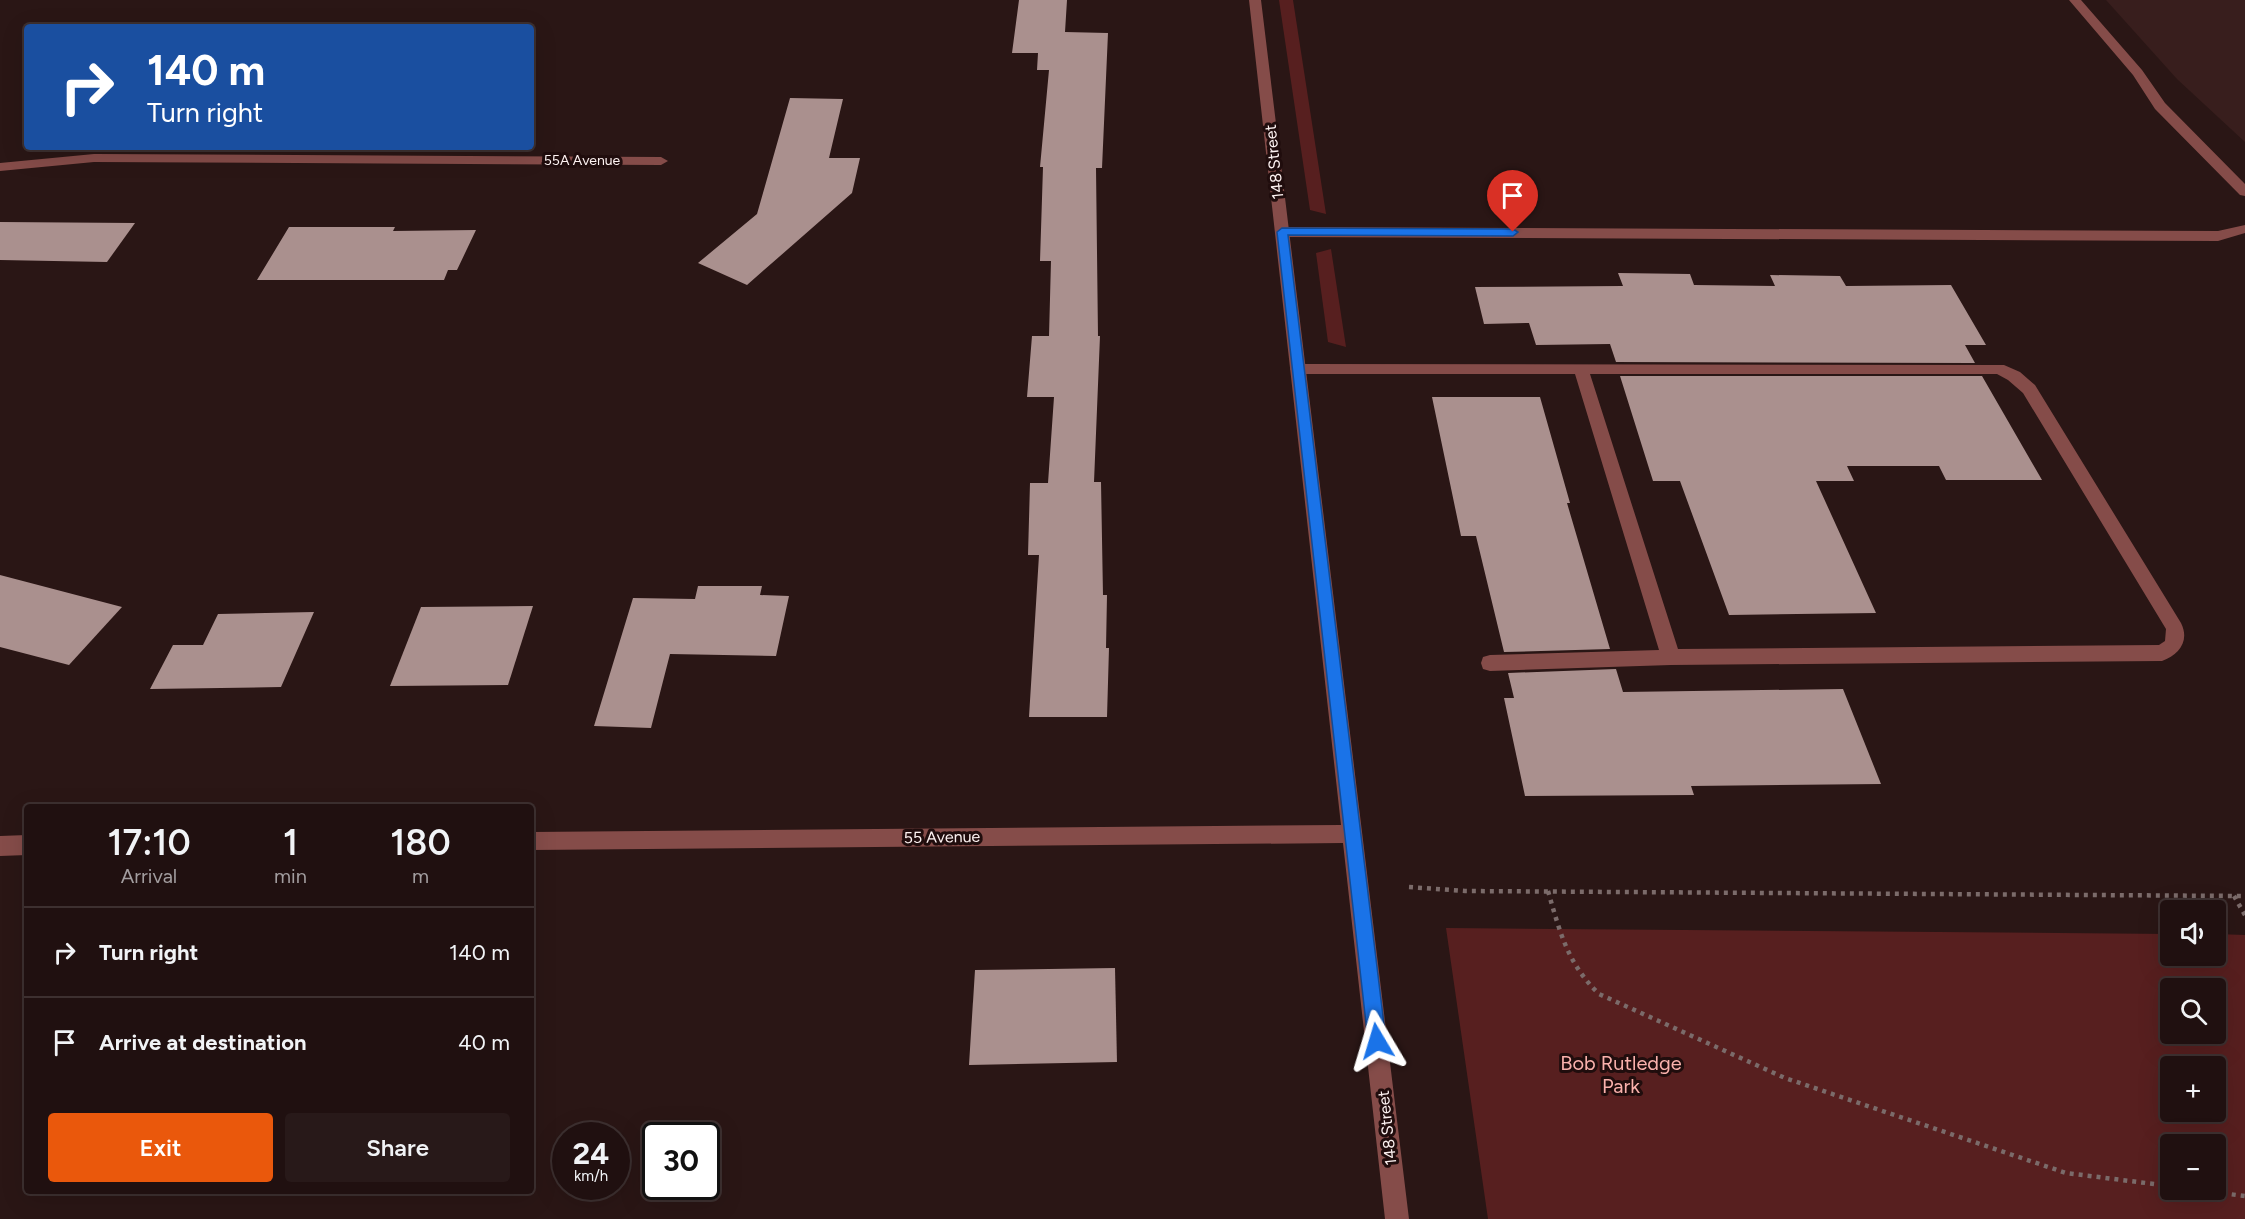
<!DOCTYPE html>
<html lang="en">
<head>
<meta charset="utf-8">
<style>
	body { margin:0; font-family:Figtree,sans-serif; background:#281919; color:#f1f3f6; height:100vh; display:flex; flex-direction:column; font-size:22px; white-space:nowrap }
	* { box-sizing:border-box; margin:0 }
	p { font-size:20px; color:#a29d9f }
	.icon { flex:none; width:33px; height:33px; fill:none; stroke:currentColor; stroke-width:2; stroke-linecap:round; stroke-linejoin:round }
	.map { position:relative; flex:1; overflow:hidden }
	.sheet { position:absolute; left:24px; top:804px; width:510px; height:390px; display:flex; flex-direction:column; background:#201010; border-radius:6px; box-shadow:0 6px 24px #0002,0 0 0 2px #3d3030 }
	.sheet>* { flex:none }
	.guide { position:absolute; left:24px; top:24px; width:510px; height:126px; border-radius:6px; box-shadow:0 6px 24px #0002,0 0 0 2px #3d3030; background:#1a4fa0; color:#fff; overflow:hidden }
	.controls { position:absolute; left:2160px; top:900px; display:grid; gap:12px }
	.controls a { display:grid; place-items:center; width:66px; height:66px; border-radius:6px; background:#201010; box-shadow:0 6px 24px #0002,0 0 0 2px #3d3030; font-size:30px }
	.speed { position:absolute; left:552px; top:1122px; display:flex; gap:12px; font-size:30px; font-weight:700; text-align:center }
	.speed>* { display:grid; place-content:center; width:78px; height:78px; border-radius:50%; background:#201010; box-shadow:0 6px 24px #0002,0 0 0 2px #3d3030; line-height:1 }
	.speed small { font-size:15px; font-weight:400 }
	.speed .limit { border:3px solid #111; border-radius:9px; background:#fff; color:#111 }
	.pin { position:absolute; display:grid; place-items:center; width:51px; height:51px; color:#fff; margin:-62px -26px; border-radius:50% 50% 50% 0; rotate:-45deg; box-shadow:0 0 6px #0007 }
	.pin .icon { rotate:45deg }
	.me { position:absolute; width:66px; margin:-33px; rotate:353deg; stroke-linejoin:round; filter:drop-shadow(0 0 4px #0008) }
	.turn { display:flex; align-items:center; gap:21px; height:126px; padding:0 24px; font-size:27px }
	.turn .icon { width:78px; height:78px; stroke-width:2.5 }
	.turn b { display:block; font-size:42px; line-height:51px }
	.eta { display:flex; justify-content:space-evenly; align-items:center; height:102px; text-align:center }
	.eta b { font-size:36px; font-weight:600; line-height:42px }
	.primary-button { display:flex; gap:12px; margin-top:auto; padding:12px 24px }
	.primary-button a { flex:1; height:69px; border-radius:6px; background:#ea580c; color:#fff; font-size:24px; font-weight:600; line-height:69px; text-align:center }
	.primary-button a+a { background:#281919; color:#f1f3f6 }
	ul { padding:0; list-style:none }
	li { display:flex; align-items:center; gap:18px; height:90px; padding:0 24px; border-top:2px solid #3d3030 }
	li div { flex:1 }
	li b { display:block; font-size:22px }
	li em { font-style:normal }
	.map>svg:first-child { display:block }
	.built { fill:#381e1d }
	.green { fill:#571f1f; fill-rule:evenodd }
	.building { fill:#aa908e }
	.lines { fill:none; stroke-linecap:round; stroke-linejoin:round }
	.path { stroke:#7b6b6a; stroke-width:4.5; stroke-dasharray:4 5; stroke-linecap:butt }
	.lane { fill:#854c49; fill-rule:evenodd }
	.street { fill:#854c49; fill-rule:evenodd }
	.route { fill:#1a73e8; stroke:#114b97; stroke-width:1.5 }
	.labels { text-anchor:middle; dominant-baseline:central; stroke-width:6; stroke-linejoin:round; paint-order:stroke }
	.far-street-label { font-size:14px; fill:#fdf2f1; stroke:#200d0d }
	.street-label { font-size:16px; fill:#fdf2f1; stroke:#200d0d }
	.near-park-label { font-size:20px; fill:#fab1ac; stroke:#200d0d }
</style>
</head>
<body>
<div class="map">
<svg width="2245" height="1219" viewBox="0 0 2245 1219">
	<rect width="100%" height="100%" fill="#2a1615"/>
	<!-- built -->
	<path class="built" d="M2106,0H2245V142L2177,79Z"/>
	<!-- green -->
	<g class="green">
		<path d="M1279,0H1293L1326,214L1310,210Z"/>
		<path d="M1331,249L1346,347L1328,342L1316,253Z"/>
		<path d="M1446,928L2170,934V956H2216V934L2245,935V1219H1488ZM2170,988H2216V1034H2170ZM2170,1066H2216V1112H2170ZM2170,1144H2216V1190H2170Z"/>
	</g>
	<!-- building -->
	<g class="building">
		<path d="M1019,0H1067L1065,32L1108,33L1102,168H1096L1098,336H1100L1094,482H1101L1103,595H1107L1106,648H1109L1107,717H1029L1039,555H1028L1030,483H1048L1054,397H1027L1032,336H1049L1051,261H1040L1043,167H1040L1049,70H1037L1038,53H1012Z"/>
		<path d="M790,98L843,99L829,158H860L852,193L747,285L698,263L757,214Z"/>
		<path d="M0,222L135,223L107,262L0,260Z"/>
		<path d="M289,227H395L393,231L476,230L457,270H448L444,280H257Z"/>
		<path d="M1618,273L1690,274L1694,285L1775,286L1770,275L1840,276L1846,286L1951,285L1986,345H1965L1975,363L1616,362L1610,344L1536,345L1529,323L1484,324L1475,287L1623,286Z"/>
		<path d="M1620,376H1982L2042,480H1946L1939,466H1847L1854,481H1816L1876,613L1729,615L1680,481H1653Z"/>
		<path d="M1432,397H1540L1570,503H1567L1610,649L1504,652L1476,536H1461Z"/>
		<path d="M0,575L122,607L69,665L0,647Z"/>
		<path d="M698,586H762L760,595L789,596L776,656L670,654L651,728L594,726L633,598L695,599Z"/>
		<path d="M533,606L508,685L390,686L421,607Z"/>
		<path d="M314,612L281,687L150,689L173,645H203L218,614Z"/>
		<path d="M1616,669L1623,692L1843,689L1881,784L1691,786L1694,795L1525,796L1504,698H1514L1508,673Z"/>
		<path d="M1115,968L1117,1062L969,1065L975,970Z"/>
	</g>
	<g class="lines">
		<!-- path -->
		<g class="path">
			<path d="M1409,887L1465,891L2245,896"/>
			<path d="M1548,891C1560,932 1567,963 1599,994L1785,1078L2066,1173L2170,1186"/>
			<path d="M2234,896L2245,915"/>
			<path d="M2196,1190L2245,1196"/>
		</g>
		<!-- lane -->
		<g class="lane">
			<path d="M2069,0H2081L2142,70L2165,103L2245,184V196L2240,195L2155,109L2133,75Z"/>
			<path d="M2245,225V233L2218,241L1282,237L1275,232L1282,227L2218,231Z"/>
			<path d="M1298,364L2004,365L2020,372L2035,385L2181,623C2190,641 2179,655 2162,661L1671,665L1490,671L1483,669L1481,663L1483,657L1490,655L1659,650L1575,374H1298L1293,373L1290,369L1293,365ZM1590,374H1997L2008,380L2023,393L2166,629L2165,641L2159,645L1678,649Z"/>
		</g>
		<!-- street -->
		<g class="street">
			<path d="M1249,0H1261L1409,1219H1385L1343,843L531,850V832L1341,825Z"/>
			<path d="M94,154L661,157L668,161L661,165L94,162L0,171V163Z"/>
			<path d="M27,835V855L0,856V836Z"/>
		</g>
	</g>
	<!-- route -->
	<path class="route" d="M1282,228L1513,229L1518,232L1513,236L1288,235L1386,1041L1383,1047L1377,1049L1371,1047L1368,1041L1277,232Z"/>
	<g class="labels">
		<!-- far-street labels -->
		<g class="far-street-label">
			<text x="582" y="160">55A Avenue</text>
		</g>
		<!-- street labels -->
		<g class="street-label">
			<text transform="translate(1274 162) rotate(-96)">148 Street</text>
			<text transform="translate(942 837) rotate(-1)">55 Avenue</text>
			<text transform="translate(1387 1128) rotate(-96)">148 Street</text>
		</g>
		<!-- near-park labels -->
		<g class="near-park-label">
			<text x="1621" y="1063">Bob Rutledge<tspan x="1621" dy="23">Park</tspan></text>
		</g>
	</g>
</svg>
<div class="controls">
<a><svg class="icon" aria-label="sound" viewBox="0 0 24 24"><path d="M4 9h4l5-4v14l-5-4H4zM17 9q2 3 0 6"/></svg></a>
<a><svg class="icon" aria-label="search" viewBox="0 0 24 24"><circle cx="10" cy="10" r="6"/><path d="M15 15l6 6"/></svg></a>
<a>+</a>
<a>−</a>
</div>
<div class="speed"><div>24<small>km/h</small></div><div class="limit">30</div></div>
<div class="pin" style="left:1513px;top:232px;background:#d93025"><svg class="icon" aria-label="arrive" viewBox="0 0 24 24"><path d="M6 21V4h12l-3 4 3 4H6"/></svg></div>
<svg class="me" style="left:1377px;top:1041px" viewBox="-20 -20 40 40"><path d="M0-17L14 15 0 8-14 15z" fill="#1a73e8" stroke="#fff" stroke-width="4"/></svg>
<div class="guide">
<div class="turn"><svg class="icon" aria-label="right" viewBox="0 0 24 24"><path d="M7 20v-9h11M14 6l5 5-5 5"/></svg><div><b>140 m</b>Turn right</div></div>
</div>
<section class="sheet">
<div class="eta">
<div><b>17:10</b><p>Arrival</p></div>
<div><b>1</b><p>min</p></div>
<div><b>180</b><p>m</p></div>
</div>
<ul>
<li><svg class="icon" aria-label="right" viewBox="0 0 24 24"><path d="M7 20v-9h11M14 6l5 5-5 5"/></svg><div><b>Turn right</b></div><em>140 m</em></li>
<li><svg class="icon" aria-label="arrive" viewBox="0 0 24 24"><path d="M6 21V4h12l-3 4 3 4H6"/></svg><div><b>Arrive at destination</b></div><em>40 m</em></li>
</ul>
<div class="primary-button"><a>Exit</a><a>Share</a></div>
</section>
</div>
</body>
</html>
